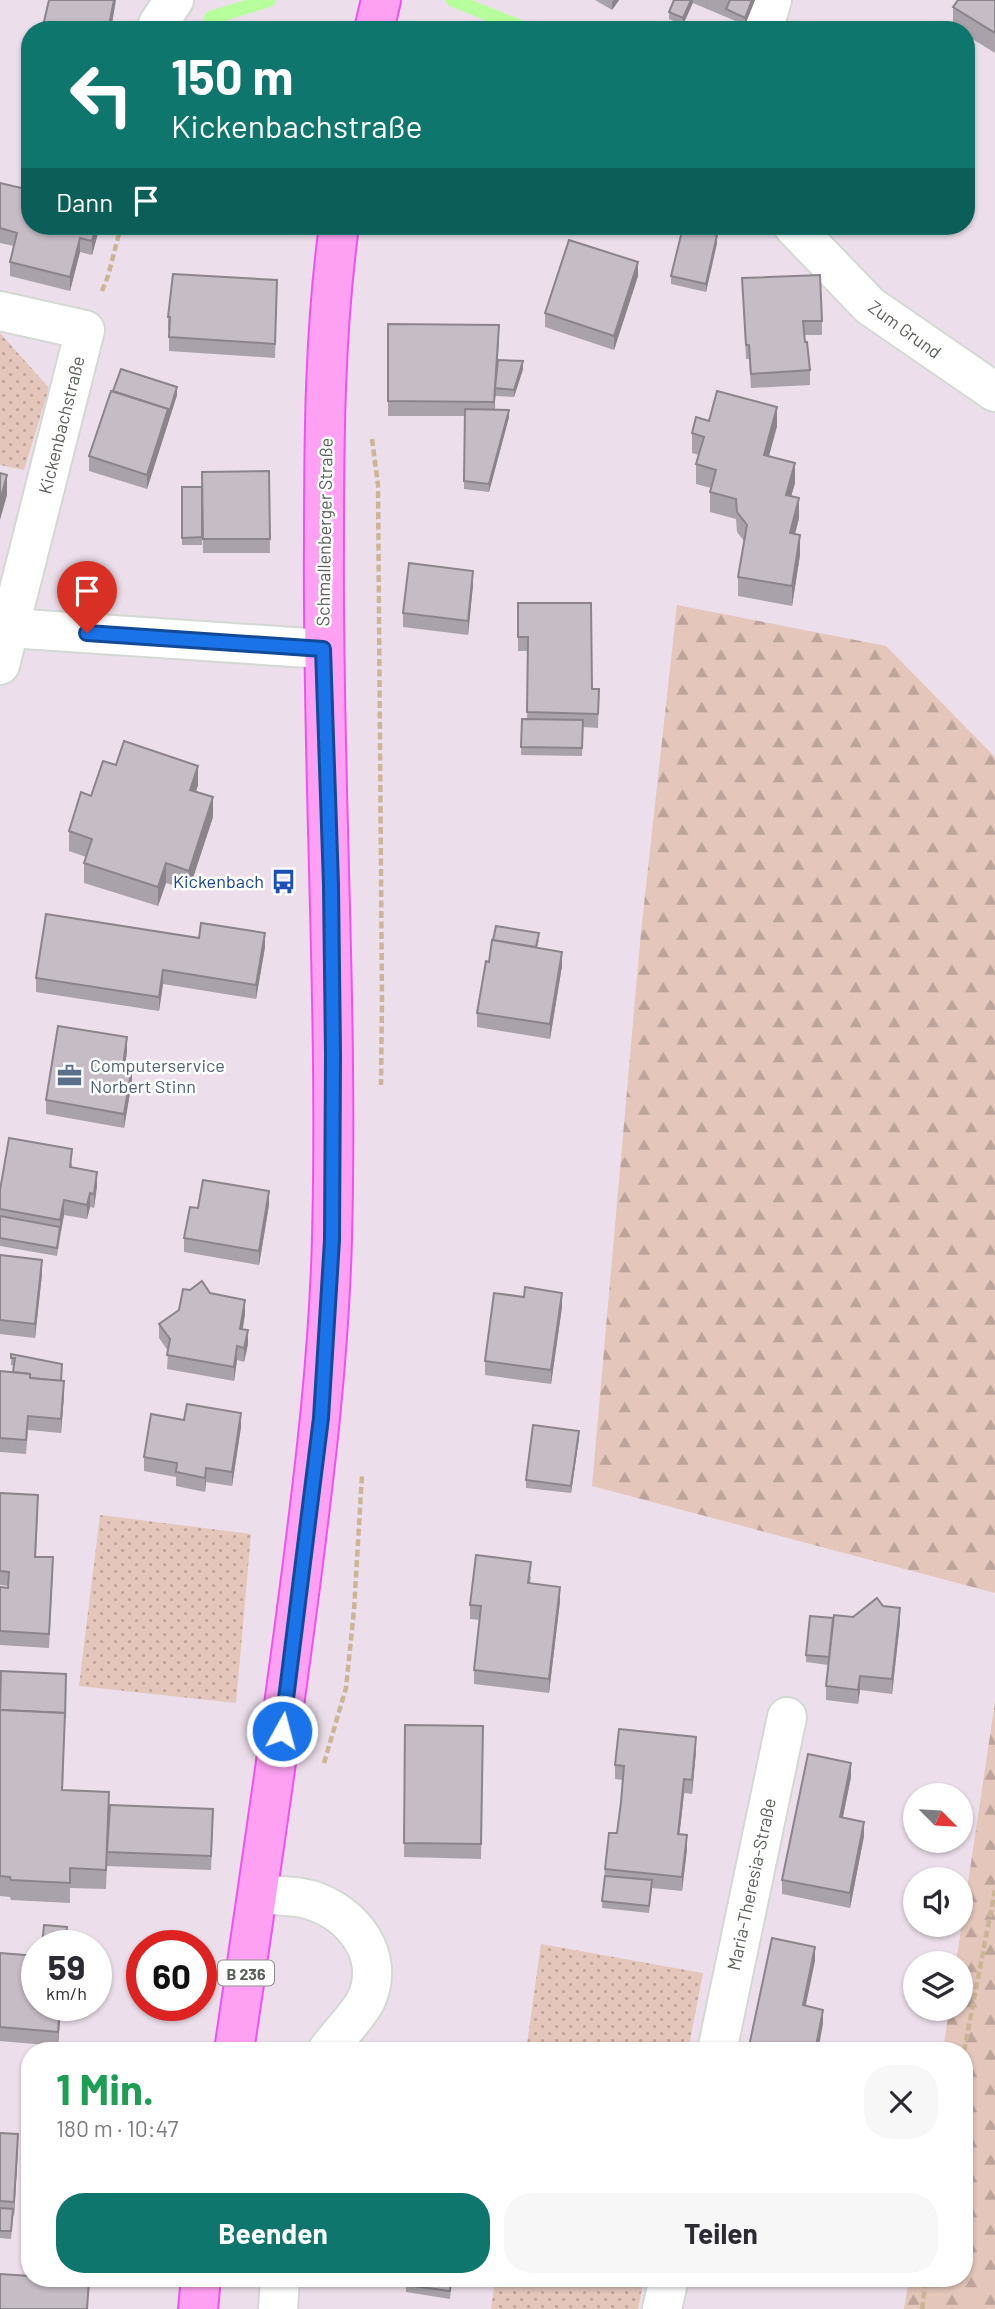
<!DOCTYPE html>
<html lang="de">
<head>
<meta charset="utf-8">
<style>
	body { margin:0; font-family:Barlow,sans-serif; background:#f7f7f7; color:#2b2b33; height:100vh; display:flex; flex-direction:column; font-size:26px; white-space:nowrap }
	* { box-sizing:border-box; margin:0 }
	p { font-size:23px; color:#7c7c81 }
	.icon { flex:none; width:38px; height:38px; fill:none; stroke:currentColor; stroke-width:2; stroke-linecap:round; stroke-linejoin:round }
	.map { position:relative; flex:1; overflow:hidden }
	.details { position:absolute; left:21px; top:2042px; width:952px; height:245px; display:flex; flex-direction:column; background:#fff; border-radius:28px; box-shadow:0 2px 5px #0004 }
	.details>* { flex:none }
	.banner { position:absolute; left:21px; top:21px; width:954px; height:214px; border-radius:28px; box-shadow:0 2px 5px #0004; background:#0f766e; color:#fff; overflow:hidden }
	.needle { width:46px; rotate:114deg }
	.controls { position:absolute; left:903px; top:1783px; display:grid; gap:14px }
	.controls a { display:grid; place-items:center; width:70px; height:70px; border-radius:50%; background:#fff; box-shadow:0 2px 5px #0004; font-size:35px }
	.speed { position:absolute; left:21px; top:1930px; display:flex; gap:14px; font-size:35px; font-weight:700; text-align:center }
	.speed>* { display:grid; place-content:center; width:91px; height:91px; border-radius:50%; background:#fff; box-shadow:0 2px 5px #0004; line-height:1 }
	.speed small { font-size:18px; font-weight:400 }
	.speed .limit { border:10px solid #d22; background:#fff; color:#111 }
	.pin { position:absolute; display:grid; place-items:center; width:60px; height:60px; color:#fff; margin:-72px -30px; border-radius:50% 50% 50% 0; rotate:-45deg; box-shadow:0 0 7px #0007 }
	.pin .icon { rotate:45deg }
	.me { position:absolute; width:77px; margin:-38px; rotate:7deg; stroke-linejoin:round; filter:drop-shadow(0 0 5px #0008) }
	.turn { display:flex; align-items:center; gap:24px; height:147px; padding:0 35px; font-size:32px }
	.turn .icon { width:91px; height:91px; stroke-width:2.5 }
	.turn b { display:block; font-size:49px; line-height:60px }
	.then { display:flex; align-items:center; height:66px; padding:0 35px; background:#0003; gap:14px; font-size:26px }
	.round { display:grid; place-items:center; flex:none; width:74px; height:74px; border-radius:28px; background:#f7f7f7 }
	.headline { display:flex; align-items:center; justify-content:space-between; height:119px; padding:0 35px }
	h1 { font-size:42px; font-weight:700; line-height:52px; color:#1e9e55 }
	.action { display:flex; gap:14px; margin-top:auto; padding:14px 35px }
	.action a { flex:1; height:80px; border-radius:28px; background:#0f766e; color:#fff; font-size:28px; font-weight:700; line-height:80px; text-align:center }
	.action a+a { background:#f7f7f7; color:#2b2b33 }
	.map>svg:first-child { display:block }
	.grass { fill:url(#grass-dots) }
	.forest { fill:url(#forest-firs) }
	.lines { fill:none; stroke-linecap:round; stroke-linejoin:round }
	.stream { stroke:#b7ff9c; stroke-width:14 }
	.street-casing { stroke:#d2d9d2; stroke-width:42 }
	.primary-casing { stroke:#f251f2; stroke-width:42 }
	.path { stroke:#ccb597; stroke-width:4.5; stroke-dasharray:7 3.5; stroke-linecap:butt }
	.street { stroke:#fff; stroke-width:38 }
	.primary { stroke:#ffa1f3; stroke-width:38 }
	.wall { fill:#aaa2aa }
	.shaded-wall { fill:#8b848b }
	.building { fill:#c6bcc6; stroke:#8b848b; stroke-width:2 }
	.route-casing { stroke:#114b97; stroke-width:18 }
	.route { stroke:#1a73e8; stroke-width:12 }
	.labels { text-anchor:middle; dominant-baseline:central; stroke-width:5; stroke-linejoin:round; paint-order:stroke }
	.shield { fill:#fff; stroke:#8b908a; stroke-width:2 }
	.shield-label { font-size:16px; font-weight:bold; fill:#596158 }
	.street-label { font-size:18px; fill:#596158; stroke:#fff }
	.transit-label { font-size:18px; fill:#164399; stroke:#fff; text-anchor:end }
	.service-label { font-size:18px; fill:#4e5e75; stroke:#fff; text-anchor:start }
</style>
</head>
<body>
<div class="map">
<svg width="995" height="2309" viewBox="0 0 995 2309">
	<defs>
		<pattern id="grass-dots" width="8" height="8" patternUnits="userSpaceOnUse" patternTransform="scale(1.75)"><rect width="8" height="8" fill="#e4c6ba"/><path d="M2 2h.1M6 6h.1" fill="none" stroke="#bca49a" stroke-width="1.8" stroke-linecap="round"/></pattern>
		<pattern id="forest-firs" width="22" height="20" patternUnits="userSpaceOnUse" patternTransform="scale(1.75)"><rect width="22" height="20" fill="#e4c6ba"/><path d="M5 1l3.5 6h-7zM16 11l3.5 6h-7z" fill="#bca49a"/></pattern>
	</defs>
	<rect width="100%" height="100%" fill="#ecdfeb"/>
	<!-- grass -->
	<g class="grass">
		<path d="M0,333L49,388L24,470L0,465Z"/>
		<path d="M100,1515L251,1534L236,1703L79,1686Z"/>
		<path d="M541,1944L703,1973L688,2051H526Z"/>
		<path d="M495,2279V2278L644,2279L638,2309H491Z"/>
	</g>
	<!-- forest -->
	<g class="forest">
		<path d="M677,605L886,646L995,757V1593L592,1486L641,932Z"/>
		<path d="M995,1702V2309H904L909,2279L964,2278V2051H943L949,2009H961V1964L956,1963Z"/>
	</g>
	<g class="lines">
		<!-- stream -->
		<g class="stream">
			<path d="M453,0L528,30"/>
			<path d="M211,18L269,0"/>
		</g>
		<defs>
			<g id="street">
				<path d="M158,24L174,0"/>
				<path d="M763,30L772,0"/>
				<path d="M793,226L870,306L995,392"/>
				<path d="M0,311L85,330L0,665"/>
				<path d="M9,628L323,649"/>
				<path d="M258,1894C274,1896 295,1895 311,1900C354,1914 386,1956 366,2000C359,2015 338,2035 327,2051"/>
				<path d="M717,2051L787,1717"/>
				<path d="M278,2309L280,2278"/>
				<path d="M662,2309L669,2278"/>
			</g>
			<g id="primary">
				<path d="M374,30L381,0"/>
				<path d="M234,2051C257,1896 280,1741 300,1586C315,1470 329,1355 332,1238C338,1004 322,771 324,538C324,434 325,329 339,226"/>
				<path d="M198,2309L201,2278"/>
			</g>
		</defs>
		<!-- street casing -->
		<use href="#street" class="street-casing"/>
		<!-- primary casing -->
		<use href="#primary" class="primary-casing"/>
		<!-- path -->
		<g class="path">
			<path d="M102,291L108,276L121,226"/>
			<path d="M372,439L378,485L382,1000L381,1085"/>
			<path d="M324,1763L346,1688L354,1610L362,1475"/>
			<path d="M964,2051L995,1890"/>
			<path d="M922,2309L926,2278"/>
		</g>
		<!-- street -->
		<use href="#street" class="street"/>
		<!-- primary -->
		<use href="#primary" class="primary"/>
	</g>
	<!-- wall -->
	<g class="wall">
		<path d="M595,0H619L612,10Z"/>
		<path d="M674,0H755L745,25L693,3L683,25L669,19V12Z"/>
		<path d="M995,0V53L966,35V30H958L953,27V7Z"/>
		<path d="M0,183L100,226L92,255L80,252L70,291L10,276V262L14,246L0,243Z"/>
		<path d="M717,243L706,292L671,284V276Z"/>
		<path d="M638,276L614,350L545,327V313Z"/>
		<path d="M742,278L822,321V335H804L810,370V385L751,388L749,359H746Z"/>
		<path d="M277,294L275,358L169,351V331H168V317Z"/>
		<path d="M388,324L499,339L497,367L523,369L514,397L495,396V393V409L509,417L489,492L464,489V416H388Z"/>
		<path d="M177,395L147,489L89,471V456Z"/>
		<path d="M709,421L777,426L769,456L795,483L791,496L799,518L795,534L800,555L792,606L738,596V577L744,541L737,532L736,519L710,512V492L711,488L696,484V464L699,455L692,453V433Z"/>
		<path d="M269,471L270,553H203L202,472Z"/>
		<rect x="182" y="487" width="20" height="58"/>
		<path d="M473,585L468,635L403,627V613Z"/>
		<path d="M518,603L592,689H599L598,728L583,727L582,756L521,755L522,719H527L528,651H518Z"/>
		<path d="M116,765L198,785L196,792L213,817L189,890L166,883L158,906L84,883V863L86,857L69,851V831L91,796Z"/>
		<path d="M199,938L265,947L256,999L163,984L159,1011L36,992V978Z"/>
		<path d="M539,940L537,948L562,966L550,1039L477,1027V1013L489,962Z"/>
		<path d="M127,1051L125,1066L132,1081L124,1128L46,1114V1100Z"/>
		<path d="M72,1163V1168L97,1186L94,1208L90,1207L87,1219L64,1215L57,1256L0,1246V1190Z"/>
		<path d="M269,1205L259,1265L184,1252V1238L198,1208Z"/>
		<path d="M0,1255L42,1274L35,1338L0,1334Z"/>
		<path d="M210,1293L245,1314L243,1329L248,1344L244,1362L237,1360L234,1381L167,1369L168,1351L159,1338V1324Z"/>
		<path d="M562,1307L551,1384L485,1375V1361Z"/>
		<path d="M11,1354L61,1381L64,1395L61,1433L28,1430L26,1454L0,1452V1371L13,1372L14,1366L11,1365Z"/>
		<path d="M184,1420L241,1427L232,1486L206,1482L205,1492L176,1486V1477L144,1471V1457Z"/>
		<path d="M579,1438L571,1493L526,1488V1480Z"/>
		<path d="M0,1493L38,1509L36,1557L53,1571L49,1648L0,1645V1587L8,1588L9,1586L0,1585Z"/>
		<path d="M531,1576L530,1583L560,1601L549,1693L474,1684V1670L480,1620L470,1619V1605Z"/>
		<path d="M883,1606L900,1622L892,1694L860,1690L858,1704L826,1700V1686L828,1665L806,1662V1655L833,1618L853,1617Z"/>
		<path d="M66,1674L63,1790L109,1810L213,1824L211,1870L107,1866L106,1889L70,1888V1903L11,1900L10,1897L0,1896V1710Z"/>
		<path d="M405,1725L483,1726L481,1859L404,1857Z"/>
		<path d="M696,1751L692,1794L684,1793L681,1821L679,1834L687,1849L682,1891L652,1888L649,1913L602,1908L605,1869L617,1833L623,1780L615,1779V1765Z"/>
		<path d="M851,1777L843,1817L864,1836L850,1908L782,1894V1880Z"/>
		<path d="M0,1953L37,2006H61L58,2046L0,2041Z"/>
		<path d="M0,2133L18,2148L14,2216H13L11,2239L0,2238Z"/>
		<path d="M452,2278L450,2299L406,2292V2285Z"/>
	</g>
	<!-- shaded-wall -->
	<g class="shaded-wall">
		<path d="M114,0H116L111,30H108Z"/>
		<path d="M614,0H619L612,10V2Z"/>
		<path d="M691,0H693V2L683,25V18Z"/>
		<path d="M752,0H755L745,25V18Z"/>
		<path d="M96,226H100L92,255V241Z"/>
		<path d="M717,235V243L706,292V284Z"/>
		<path d="M80,238V252L70,291V277Z"/>
		<path d="M638,262V276L614,350V336Z"/>
		<path d="M499,325V339L494,417V402Z"/>
		<path d="M523,361V369L514,397V390Z"/>
		<path d="M177,387V395L147,489V475L168,409Z"/>
		<path d="M777,407V426L764,474V455Z"/>
		<path d="M509,410V417L489,492V484Z"/>
		<path d="M795,463V483L786,514V495Z"/>
		<path d="M7,475V495L0,520V501Z"/>
		<path d="M799,498V518L790,553V533Z"/>
		<path d="M800,535V555L792,606V586Z"/>
		<path d="M473,571V585L468,635V621Z"/>
		<path d="M198,766V785L190,809V790Z"/>
		<path d="M213,797V817L189,890V871Z"/>
		<path d="M166,863V883L158,906V887Z"/>
		<path d="M265,933V947L256,999V985Z"/>
		<path d="M562,952V966L550,1039V1024Z"/>
		<path d="M163,970V984L159,1011V997Z"/>
		<path d="M127,1037V1051L123,1079V1065Z"/>
		<path d="M132,1067V1081L124,1128V1114Z"/>
		<path d="M97,1172V1186L94,1208V1194Z"/>
		<path d="M269,1191V1205L259,1265V1251Z"/>
		<path d="M90,1193V1207L87,1219V1205Z"/>
		<path d="M64,1200V1215L60,1234V1220Z"/>
		<path d="M42,1260V1274L35,1338V1324Z"/>
		<path d="M562,1293V1307L551,1384V1370Z"/>
		<path d="M245,1300V1314L240,1343V1329Z"/>
		<path d="M248,1330V1344L244,1362V1348Z"/>
		<path d="M237,1346V1360L234,1381V1367Z"/>
		<path d="M64,1381V1395L61,1433V1419Z"/>
		<path d="M241,1413V1427L232,1486V1472Z"/>
		<path d="M579,1431V1438L571,1493V1486Z"/>
		<path d="M206,1468V1482L205,1492V1478Z"/>
		<path d="M560,1587V1601L549,1693V1679Z"/>
		<path d="M900,1608V1622L892,1694V1679Z"/>
		<path d="M860,1676V1690L858,1704V1690Z"/>
		<path d="M696,1737V1751L692,1794V1780Z"/>
		<path d="M851,1763V1777L840,1831V1817Z"/>
		<path d="M684,1779V1793L678,1848V1834Z"/>
		<path d="M864,1822V1836L850,1908V1893Z"/>
		<path d="M687,1835V1849L682,1891V1877Z"/>
		<path d="M815,1947V1961L803,2019V2005Z"/>
		<path d="M60,2006H61L58,2046V2032Z"/>
		<path d="M823,2010V2024L818,2051H815Z"/>
		<path d="M18,2134V2148L14,2216V2202Z"/>
	</g>
	<!-- building -->
	<g class="building">
		<path d="M49,0H114L108,30H42Z"/>
		<path d="M674,0H691L683,18L669,12Z"/>
		<path d="M730,0H752L745,18L726,9Z"/>
		<path d="M958,0H995V33L953,7Z"/>
		<path d="M0,183L30,190V226H96L92,241L80,238L70,277L10,262L17,233L0,228Z"/>
		<path d="M683,227L717,235L706,284L671,276Z"/>
		<path d="M569,240L638,262L614,336L545,313Z"/>
		<path d="M173,274L277,280L275,344L169,337L170,317H168Z"/>
		<path d="M820,275L822,321H803L805,342H807L810,370L751,374L749,345H746L742,278Z"/>
		<path d="M388,324L499,325L494,402L388,401Z"/>
		<path d="M498,360L523,361L514,390L495,388Z"/>
		<path d="M121,369L177,387L168,416V409L113,391Z"/>
		<path d="M111,391L168,409L147,475L89,456Z"/>
		<path d="M717,391L777,407L764,455L795,463L786,495L799,498L790,533L800,535L792,586L738,577L747,525L737,512L736,499L710,492L716,470L696,464L704,437L692,433L696,417L709,421Z"/>
		<path d="M465,409L509,410L489,484L464,481Z"/>
		<path d="M269,471L270,539H203L202,472Z"/>
		<path d="M0,473L7,475L0,501Z"/>
		<path d="M182,487H202V537L182,538Z"/>
		<path d="M409,563L473,571L468,621L403,613Z"/>
		<path d="M518,603H591L592,689H599L598,714L527,712L528,637H518Z"/>
		<path d="M522,719L583,720L582,748L521,747Z"/>
		<path d="M124,741L198,766L190,790L213,797L189,871L166,863L158,887L84,863L92,839L69,831L81,792L91,796L103,761L116,765Z"/>
		<path d="M46,914L199,938L201,923L265,933L256,985L163,970L159,997L36,978Z"/>
		<path d="M496,926L539,933L536,947L493,940Z"/>
		<path d="M492,940L562,952L550,1024L477,1013L486,961L489,962Z"/>
		<path d="M58,1026L127,1037L123,1065L132,1067L124,1114L46,1100Z"/>
		<path d="M9,1138L72,1149L70,1167L97,1172L94,1194L90,1193L87,1205L64,1200L60,1220L0,1209V1190Z"/>
		<path d="M203,1180L269,1191L259,1251L184,1238L190,1207L198,1208Z"/>
		<path d="M0,1216L60,1227L57,1248L0,1238Z"/>
		<path d="M0,1255L42,1260L35,1324L0,1320Z"/>
		<path d="M202,1281L210,1293L245,1300L240,1329L248,1330L244,1348L237,1346L234,1367L167,1355L170,1339L159,1324L179,1310L183,1289L190,1290Z"/>
		<path d="M525,1287L562,1293L551,1370L485,1361L494,1293L524,1297Z"/>
		<path d="M11,1354L62,1364L61,1381L30,1378V1374L13,1372L15,1358H11Z"/>
		<path d="M0,1371L30,1374V1378L64,1381L61,1419L28,1416L26,1440L0,1438Z"/>
		<path d="M187,1404L241,1413L232,1472L206,1468L205,1478L176,1472L177,1463L144,1457L151,1414L184,1420Z"/>
		<path d="M533,1425L579,1431L571,1486L526,1480Z"/>
		<path d="M0,1493L38,1495L35,1557H53L49,1634L0,1631V1587L8,1588L9,1572L0,1571Z"/>
		<path d="M476,1555L531,1562L528,1583L560,1587L549,1679L474,1670L481,1606L470,1605Z"/>
		<path d="M877,1598L883,1606L900,1608L892,1679L860,1676L858,1690L826,1686L834,1615L853,1617Z"/>
		<path d="M810,1616L833,1618L829,1657L806,1655Z"/>
		<path d="M1,1671L66,1674L65,1718V1713L0,1710Z"/>
		<path d="M0,1710L65,1713L62,1790L109,1792L106,1870L70,1868V1883L11,1880L10,1877L0,1876Z"/>
		<path d="M405,1725L483,1726L481,1844L404,1843Z"/>
		<path d="M619,1729L696,1737L692,1780L684,1779L681,1807L678,1834L687,1835L682,1877L605,1869L609,1833H617L621,1802L624,1766L615,1765Z"/>
		<path d="M808,1754L851,1763L840,1817L864,1822L850,1893L782,1880Z"/>
		<path d="M110,1805L213,1809L211,1856L107,1852Z"/>
		<path d="M605,1876L652,1880L649,1906L602,1901Z"/>
		<path d="M44,1925L67,1927L65,1946H42Z"/>
		<path d="M772,1938L815,1947L803,2005L823,2010L815,2051H748Z"/>
		<path d="M0,1953L37,1956V2006H60L58,2032L0,2027Z"/>
		<path d="M0,2133L18,2134L14,2202L0,2201Z"/>
		<path d="M0,2208L13,2209L11,2231H0Z"/>
		<path d="M0,2274L30,2276V2278L89,2280L87,2309H0Z"/>
		<path d="M407,2278H451L450,2291L406,2285Z"/>
	</g>
	<g class="lines">
		<defs>
			<path id="route" d="M87,633L323,649L331,885L333,1055L332,1240L321,1418L282,1731"/>
		</defs>
		<!-- route casing -->
		<use href="#route" class="route-casing"/>
		<!-- route -->
		<use href="#route" class="route"/>
	</g>
	<!-- icons -->
	<defs>
		<symbol id="bus-bare" viewBox="-9 -9 18 18"><path d="M-5-6H5V4H4V6H2V4H-2V6H-4V4H-5ZM-3.5-4V0h7V-4ZM-3.5 1.2v1.5H-2V1.2ZM2 1.2v1.5H3.5V1.2Z" fill="#1a4fb4" stroke="#fff" stroke-width="2.5" paint-order="stroke"/></symbol>
		<symbol id="office-bare" viewBox="-9 -9 18 18"><path d="M-6-3h4V-5.5h4V-3h4V5H-6ZM-1-4.5V-3h2v-1.5ZM-6 0V1H6V0Z" fill="#5c6f8a" stroke="#fff" stroke-width="2.5" paint-order="stroke"/></symbol>
	</defs>
	<g fill-rule="evenodd">
		<use href="#bus-bare" x="266" y="864" width="35" height="35"/>
		<use href="#office-bare" x="52" y="1058" width="35" height="35"/>
	</g>
	<g class="labels">
		<!-- shield labels -->
		<rect class="shield" x="218" y="1960.5" width="56" height="25" rx="5"/>
		<g class="shield-label">
			<text x="246" y="1973">B 236</text>
		</g>
		<!-- street labels -->
		<g class="street-label">
			<text transform="translate(905 329) rotate(36)">Zum Grund</text>
			<text transform="translate(61 425) rotate(-76)">Kickenbachstraße</text>
			<text transform="translate(324 532) rotate(-89)">Schmallenberger Straße</text>
			<text transform="translate(751 1884) rotate(-78)">Maria-Theresia-Straße</text>
		</g>
		<!-- transit labels -->
		<g class="transit-label">
			<text x="264" y="881">Kickenbach</text>
		</g>
		<!-- service labels -->
		<g class="service-label">
			<text x="90" y="1065">Computerservice<tspan x="90" dy="21">Norbert Stinn</tspan></text>
		</g>
	</g>
</svg>
<div class="controls">
<a><svg class="needle" viewBox="-14 -14 28 28"><path d="M0-13l5 13h-10z" fill="#e53935"/><path d="M0 13l5-13h-10z" fill="#7c7c81"/></svg></a>
<a><svg class="icon" aria-label="sound" viewBox="0 0 24 24"><path d="M4 9h4l5-4v14l-5-4H4zM17 9q2 3 0 6"/></svg></a>
<a><svg class="icon" aria-label="layers" viewBox="0 0 24 24"><path d="M12 4l9 5-9 5-9-5zM3 14l9 5 9-5"/></svg></a>
</div>
<div class="speed"><div>59<small>km/h</small></div><div class="limit">60</div></div>
<div class="pin" style="left:87px;top:633px;background:#d93025"><svg class="icon" aria-label="arrive" viewBox="0 0 24 24"><path d="M6 21V4h12l-3 4 3 4H6"/></svg></div>
<svg class="me" style="left:282px;top:1731px" viewBox="-20 -20 40 40"><circle r="17" fill="#1a73e8" stroke="#fff" stroke-width="3"/><path d="M0-11L8 9 0 5-8 9z" fill="#fff"/></svg>
<div class="banner">
<div class="turn"><svg class="icon" aria-label="left" viewBox="0 0 24 24"><path d="M17 20v-9H6M10 6l-5 5 5 5"/></svg><div><b>150 m</b>Kickenbachstraße</div></div>
<div class="then">Dann<svg class="icon" aria-label="arrive" viewBox="0 0 24 24"><path d="M6 21V4h12l-3 4 3 4H6"/></svg></div>
</div>
<section class="details">
<div class="headline"><div><h1>1 Min.</h1><p>180 m · 10:47</p></div><a class="round"><svg class="icon" aria-label="close" viewBox="0 0 24 24"><path d="M6 6l12 12M18 6L6 18"/></svg></a></div>
<div class="action"><a>Beenden</a><a>Teilen</a></div>
</section>
</div>
</body>
</html>
